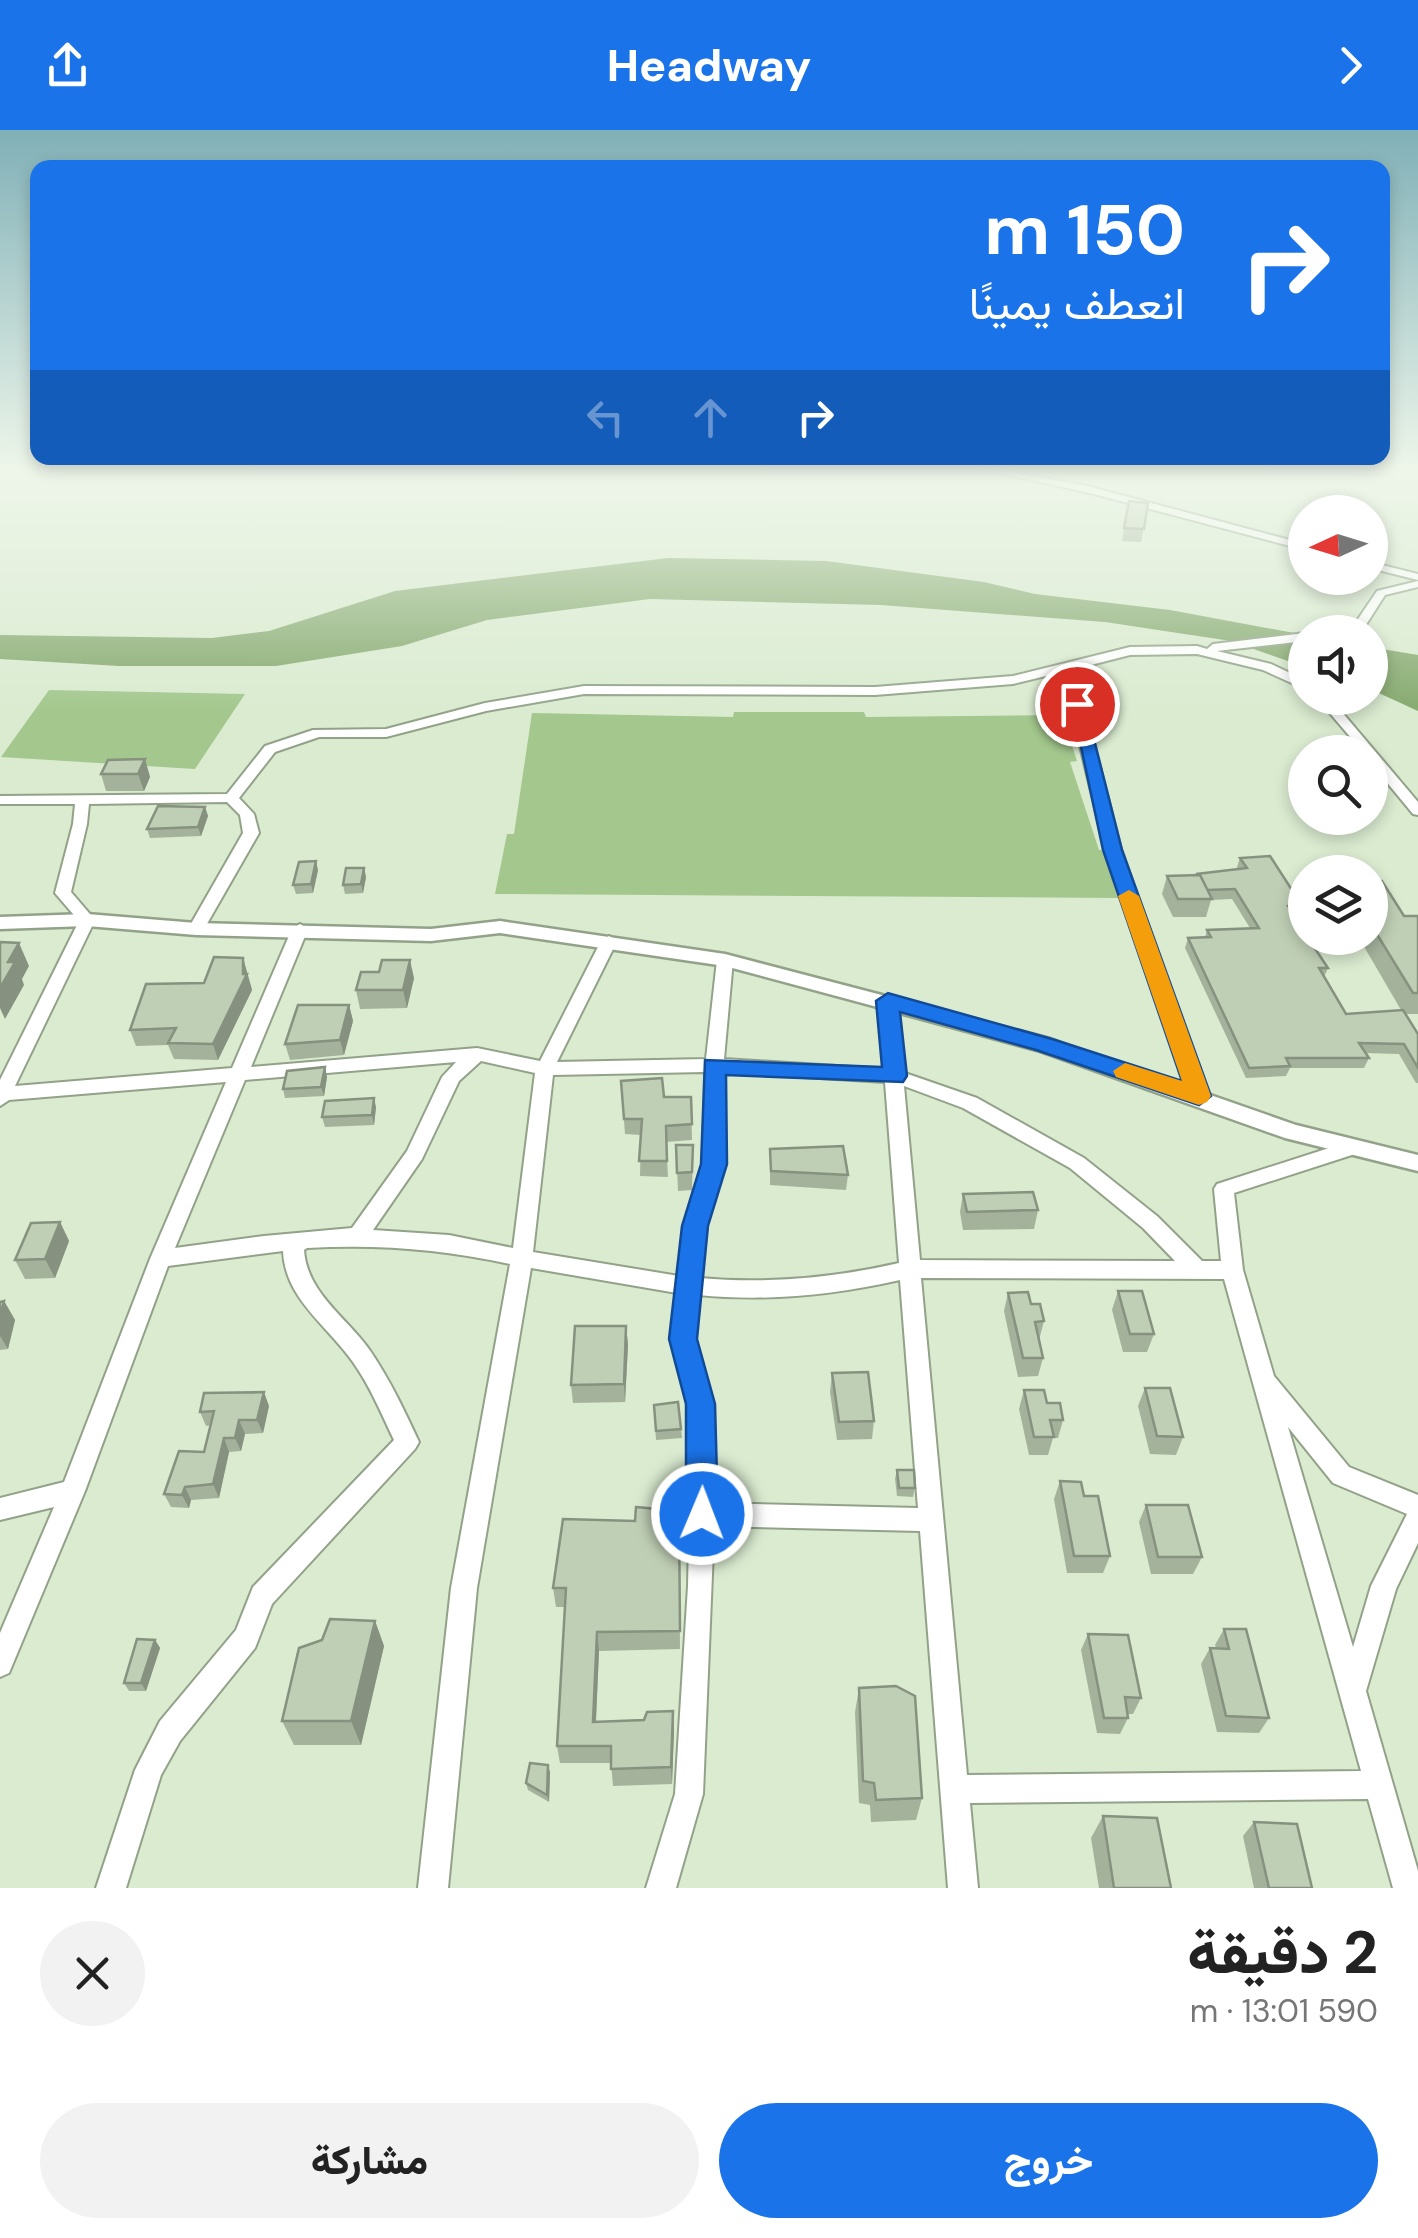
<!DOCTYPE html>
<html lang="ar">
<head>
<meta charset="utf-8">
<style>
	body { margin:0; font-family:"DM Sans",Vazirmatn,sans-serif; background:#f2f2f2; color:#222; direction:rtl; height:100vh; display:flex; flex-direction:column; font-size:38px; white-space:nowrap }
	* { box-sizing:border-box; margin:0 }
	p { font-size:32px; color:#767676 }
	.icon { flex:none; width:55px; height:55px; fill:none; stroke:currentColor; stroke-width:2; stroke-linecap:round; stroke-linejoin:round }
	.map { position:relative; height:1758px; overflow:hidden; direction:ltr }
	.details { display:flex; flex-direction:column; background:#fff; flex:1 }
	.details>* { flex:none }
	.guide { position:absolute; left:30px; top:30px; width:1360px; height:305px; border-radius:20px; box-shadow:0 5px 15px #0003; direction:rtl; background:#1a73e8; color:#fff; overflow:hidden }
	.needle { width:65px; rotate:266deg }
	.buttons { position:absolute; left:1288px; top:365px; display:grid; gap:20px }
	.buttons a { display:grid; place-items:center; width:100px; height:100px; border-radius:50%; background:#fff; box-shadow:0 5px 15px #0003; font-size:50px }
	.pin { position:absolute; display:grid; place-items:center; width:85px; height:85px; color:#fff; margin:-42px; border:5px solid #fff; border-radius:50%; box-shadow:0 2px 10px #0007 }
	.me { position:absolute; width:110px; margin:-55px; rotate:1deg; stroke-linejoin:round; filter:drop-shadow(0 0 8px #0008) }
	.turn { display:flex; align-items:center; gap:35px; height:210px; padding:0 40px; font-size:45px }
	.turn .icon { width:130px; height:130px; stroke-width:2.5 }
	.turn b { display:block; font-size:70px; line-height:85px }
	.lanes { display:flex; align-items:center; height:95px; padding:0 40px; background:#0003; justify-content:center; gap:50px; direction:ltr }
	.lanes .off { opacity:.35 }
	.round { display:grid; place-items:center; flex:none; width:105px; height:105px; border-radius:52px; background:#f2f2f2 }
	.summary { display:flex; align-items:center; justify-content:space-between; height:170px; padding:0 40px }
	h1 { font-size:60px; font-weight:800; line-height:75px }
	.button { display:flex; gap:20px; margin-top:auto; padding:20px 40px }
	.button a { flex:1; height:115px; border-radius:60px; background:#1a73e8; color:#fff; font-size:40px; font-weight:800; line-height:115px; text-align:center }
	.button a+a { background:#f2f2f2; color:#222 }
	header { display:flex; justify-content:space-between; align-items:center; height:130px; padding:0 40px; background:#1a73e8; color:#fff; font-size:45px; font-weight:800 }
	.map>svg:first-child { display:block }
	.green { fill:#a3c78d }
	.water { fill:#85a96e }
	.lines { fill:none; stroke-linecap:round; stroke-linejoin:round }
	.minor-casing { stroke:#92a289; stroke-width:4 }
	.tertiary-casing { stroke:#92a289; stroke-width:5 }
	.minor { fill:#fff; fill-rule:evenodd }
	.tertiary { fill:#fff; fill-rule:evenodd }
	.wall { fill:#a4b29c }
	.shaded-wall { fill:#86917f }
	.building { fill:#bfcfb5; stroke:#86917f; stroke-width:2.5 }
	.route { fill:#1a73e8; stroke:#114b97; stroke-width:2.5 }
	.slow { fill:#f59e0b }
</style>
</head>
<body>
<header><svg class="icon" aria-label="forward" viewBox="0 0 24 24"><path d="M9 5l7 7-7 7"/></svg>Headway<svg class="icon" aria-label="share" viewBox="0 0 24 24"><path d="M12 15V3M7 8l5-5 5 5M5 13v7h14v-7"/></svg></header>
<div class="map">
<svg width="1418" height="1758" viewBox="0 0 1418 1758">
	<rect width="100%" height="100%" fill="#daebd0"/>
	<!-- green -->
	<g class="green">
		<path d="M49,560L245,564L195,639L1,627Z"/>
		<path d="M734,582H864L866,587L1062,585L1077,631L1070,632L1099,720H1106L1122,768L495,764L507,704H514L532,583L733,587Z"/>
	</g>
	<!-- water -->
	<g class="water">
		<path d="M668,428L826,431L984,452L1035,464L1170,480L1305,505V537L1231,511L1105,492L881,475L650,469L487,490L402,516L276,536H119L0,529V505L212,508L269,501L395,461Z"/>
		<path d="M1370,517L1418,525V581L1370,559Z"/>
	</g>
	<g class="lines">
		<defs>
			<g id="minor">
				<path d="M977,338H995L1091,357L1305,414V420L1090,363Z"/>
				<path d="M1370,432L1418,444V450L1370,438Z"/>
				<path d="M1418,451V457L1385,465L1362,501L1330,502L1354,495L1377,461Z"/>
				<path d="M1305,503V511L1217,521L1271,534L1305,550V559L1263,540L1197,524L1130,525L1075,539L1121,719L1208,966L1206,971H1192L1190,966L1105,719L1062,542L1013,554L875,565L584,564L486,581L386,607H319L275,622L239,668L254,684L259,703L204,799L196,804L188,799L243,703L240,685L227,672L89,674L87,694L71,762L95,790L15,956L232,938L292,799L300,794L308,799L251,937L477,918L540,931L601,811L609,806L617,811L557,932L706,929L717,830L725,825L733,830L724,929L884,939L878,871L887,865L893,867L902,942L977,968L1084,1028L1157,1086L1202,1131H1221L1214,1059L1217,1054L1351,1011L1358,1013L1361,1018L1358,1023L1234,1063L1243,1140L1274,1246L1349,1337L1418,1365V1413L1396,1459L1366,1561L1418,1741V1758H1393L1368,1669L970,1673L978,1758H948L920,1401L714,1396L703,1664L676,1758H646L675,1664L688,1456L691,1317L688,1266L672,1209L677,1163L531,1138L477,1458L448,1758H418L451,1458L510,1134C442,1119 377,1114 307,1118L304,1120C307,1164 348,1188 371,1222C390,1250 405,1282 419,1312L415,1319L272,1474L255,1518L180,1611L161,1645L126,1758H96L135,1640L160,1591L236,1500L253,1457L394,1310C381,1283 370,1256 353,1232C328,1196 285,1169 283,1121L168,1136L85,1361L9,1543L0,1547V1503L54,1377L0,1390V1368L64,1352L150,1129L226,952L9,970L0,976V950L79,791L55,763L73,694L75,674H0V666L227,664L265,616L313,600L386,599L485,573L584,556L875,557L1013,546L1130,517L1197,516L1207,519L1213,514ZM481,931L535,943L513,1118L449,1105L373,1100L422,1029L459,951ZM456,932L442,947L407,1021L352,1098L264,1106L175,1118L245,950ZM705,942L704,1034L685,1095L679,1146L533,1122L553,945ZM723,942L885,952L899,1133C833,1148 767,1154 700,1148L705,1095L724,1034ZM904,956L963,978L1070,1038L1143,1098L1175,1131L920,1130ZM921,1148L1224,1149L1361,1641L967,1645ZM900,1150L918,1378L714,1373L715,1317L710,1266L694,1209L698,1165C767,1172 833,1165 900,1150ZM1288,1297L1333,1353L1407,1384L1371,1456L1353,1517Z"/>
				<path d="M1317,568H1330L1418,672V685L1413,684L1370,632V622H1363Z"/>
			</g>
			<path id="tertiary" d="M87,784L196,793L431,799L500,791L725,824L1050,909L1296,995L1418,1025V1041L1285,1008L1037,920L725,836L500,803L431,811L196,805L87,796L0,799V787Z"/>
		</defs>
		<!-- minor casing -->
		<use href="#minor" class="minor-casing"/>
		<!-- tertiary casing -->
		<use href="#tertiary" class="tertiary-casing"/>
		<!-- minor -->
		<use href="#minor" class="minor"/>
		<!-- tertiary -->
		<use href="#tertiary" class="tertiary"/>
	</g>
	<!-- wall -->
	<g class="wall">
		<path d="M1129,371L1148,373L1141,412L1122,411Z"/>
		<path d="M145,629L150,647L144,661H106L101,644Z"/>
		<path d="M205,677L208,686L201,706L150,708L147,699Z"/>
		<path d="M1240,728L1301,774L1298,783L1293,784L1328,838L1324,847L1346,884L1401,880L1359,808H1370V751L1404,786H1418V884H1406L1418,904V953H1416L1399,924L1365,923L1369,928L1364,938H1290L1286,946L1246,948L1185,818L1188,808L1205,807L1207,800L1250,798L1232,769L1211,770L1206,787H1173L1162,764L1167,746L1196,745L1238,739L1237,737Z"/>
		<path d="M364,738L366,747L363,763L345,764L343,755Z"/>
		<path d="M318,740L313,763L296,764L293,755Z"/>
		<path d="M243,828L252,860L218,930L174,929L168,915L136,916L130,900Z"/>
		<path d="M379,842L414,848L407,878L360,879L356,860Z"/>
		<path d="M349,875L353,891L344,925L290,930L285,914Z"/>
		<path d="M325,937L327,947L324,966L285,968L283,959Z"/>
		<path d="M621,951L664,967H691L692,1010L666,1012L668,1047L640,1046L641,1005L625,1004Z"/>
		<path d="M376,977L374,995L325,997L322,987Z"/>
		<path d="M676,1015H693L692,1060L678,1061Z"/>
		<path d="M770,1019L848,1045L846,1060L770,1055Z"/>
		<path d="M963,1064L1038,1080L1034,1099L963,1100L960,1082Z"/>
		<path d="M60,1092L69,1111L55,1148L25,1149L15,1130Z"/>
		<path d="M1118,1161L1154,1204L1147,1222H1123L1112,1180Z"/>
		<path d="M1008,1163L1031,1174L1044,1191L1039,1210L1043,1228L1038,1246L1018,1247L1004,1181Z"/>
		<path d="M4,1171L15,1190L8,1219L0,1220V1172Z"/>
		<path d="M626,1196L628,1215L625,1272L573,1273L571,1255Z"/>
		<path d="M832,1243L874,1291L872,1309L837,1310L830,1262Z"/>
		<path d="M1145,1258L1183,1307L1176,1325L1150,1324L1138,1276Z"/>
		<path d="M1024,1260L1047,1273L1063,1290L1058,1308H1053L1048,1325H1029L1019,1279Z"/>
		<path d="M654,1275L681,1299L682,1308L656,1310Z"/>
		<path d="M269,1276L263,1303L245,1304L241,1321L229,1322L219,1368L191,1370L189,1378L171,1377L164,1364L204,1322L211,1295L206,1296L200,1282Z"/>
		<path d="M897,1340L915,1358L913,1367L897,1366L895,1349Z"/>
		<path d="M1060,1351L1084,1366L1110,1426L1103,1443H1067L1054,1369Z"/>
		<path d="M1146,1375L1202,1427L1193,1444H1151L1139,1392Z"/>
		<path d="M679,1381L680,1519L599,1521L596,1592L674,1599L672,1654L613,1656L611,1633H560L557,1616L565,1477H556L553,1458L635,1391Z"/>
		<path d="M375,1491L384,1516L361,1615H294L282,1591Z"/>
		<path d="M1224,1499L1269,1588L1259,1603L1217,1602L1201,1534L1210,1518H1216L1215,1515Z"/>
		<path d="M1088,1504L1141,1568L1133,1584H1127L1128,1588L1120,1604L1097,1603L1081,1520Z"/>
		<path d="M155,1510L160,1518L146,1561H129L124,1553Z"/>
		<path d="M859,1558L922,1668L916,1690L871,1692L870,1675L859,1673L855,1582Z"/>
		<path d="M550,1642L549,1672L528,1660L526,1653Z"/>
		<path d="M1103,1686L1171,1758H1099L1091,1708Z"/>
		<path d="M1254,1692L1312,1758H1254L1243,1706Z"/>
	</g>
	<!-- shaded-wall -->
	<g class="shaded-wall">
		<path d="M145,629L150,647L144,661L138,644Z"/>
		<path d="M205,677L208,686L201,706L198,697Z"/>
		<path d="M316,731L318,740L313,763L311,754Z"/>
		<path d="M364,738L366,747L363,763L361,754Z"/>
		<path d="M1301,774L1298,783L1284,786L1288,776Z"/>
		<path d="M19,813L29,836L22,849L24,855L5,889L0,878V858L8,832Z"/>
		<path d="M243,828L252,860L218,930L213,914L243,844Z"/>
		<path d="M410,830L414,848L407,878L403,860Z"/>
		<path d="M349,875L353,891L344,925L340,910Z"/>
		<path d="M325,937L327,947L324,966L321,957Z"/>
		<path d="M374,968L376,977L374,995L372,985Z"/>
		<path d="M60,1092L69,1111L55,1148L45,1129Z"/>
		<path d="M4,1171L15,1190L8,1219L0,1206V1189Z"/>
		<path d="M626,1196L628,1215L625,1272L624,1254Z"/>
		<path d="M264,1262L269,1276L263,1303L257,1290Z"/>
		<path d="M239,1290L245,1304L241,1321L235,1308Z"/>
		<path d="M224,1308L229,1322L219,1368L213,1354Z"/>
		<path d="M185,1357L191,1370L189,1378L182,1365Z"/>
		<path d="M375,1491L384,1516L361,1615L351,1591Z"/>
		<path d="M597,1502L599,1521L595,1610L593,1592Z"/>
		<path d="M155,1510L160,1518L146,1561L141,1553Z"/>
		<path d="M673,1581L674,1599L672,1654L671,1637Z"/>
		<path d="M548,1635L550,1642L549,1672L547,1665Z"/>
	</g>
	<!-- building -->
	<g class="building">
		<path d="M1129,371L1148,373L1144,399L1124,398Z"/>
		<path d="M145,629L138,644H101L108,630Z"/>
		<path d="M158,676L205,677L198,697L147,699Z"/>
		<path d="M1270,726L1301,774L1288,776L1305,802V808H1308L1328,838H1319L1346,884L1403,880L1418,904V938L1404,914L1359,913L1369,928H1286L1290,936L1249,938L1188,808L1211,807L1207,800L1259,798L1235,759L1207,760L1200,745L1196,744L1247,738L1240,728Z"/>
		<path d="M316,731L311,754L293,755L299,732Z"/>
		<path d="M346,738H364L361,754L343,755Z"/>
		<path d="M1200,745L1212,769H1178L1167,746Z"/>
		<path d="M1370,751H1382L1404,786H1418V863H1413L1370,793Z"/>
		<path d="M0,812L19,813L8,832H15L0,858Z"/>
		<path d="M214,827L243,828V844H247L213,914L168,913L176,898L130,900L146,854L204,853Z"/>
		<path d="M382,830H410L403,860H356L361,842H379Z"/>
		<path d="M298,875H349L340,910L285,914Z"/>
		<path d="M325,937L321,957L283,959L287,941Z"/>
		<path d="M662,948L664,967H691L692,994L666,996L667,1031H639L642,989H624L621,951Z"/>
		<path d="M374,968L372,985L322,987L325,971Z"/>
		<path d="M676,1015H693L692,1042L677,1043Z"/>
		<path d="M843,1016L848,1045L771,1041L770,1019Z"/>
		<path d="M1033,1062L1038,1080L967,1082L963,1064Z"/>
		<path d="M60,1092L45,1129L15,1130L31,1093Z"/>
		<path d="M1118,1161H1142L1154,1204H1130Z"/>
		<path d="M1028,1162L1031,1174H1040L1044,1191L1035,1192L1043,1228H1023L1008,1163Z"/>
		<path d="M4,1171L0,1189V1172Z"/>
		<path d="M575,1196H626L624,1254L571,1255Z"/>
		<path d="M868,1242L874,1291L839,1292L832,1243Z"/>
		<path d="M1145,1258H1170L1183,1307L1157,1306Z"/>
		<path d="M1024,1260H1044L1047,1273H1060L1063,1290H1050L1054,1307H1034Z"/>
		<path d="M264,1262L257,1290H239L235,1308H224L213,1354L185,1357L182,1365L164,1364L179,1321L204,1322L214,1281L200,1282L204,1263Z"/>
		<path d="M678,1272L681,1299L656,1301L654,1275Z"/>
		<path d="M897,1340H914L915,1358H899Z"/>
		<path d="M1060,1351L1081,1352L1084,1366H1098L1110,1426H1074Z"/>
		<path d="M1146,1375H1188L1202,1427H1158Z"/>
		<path d="M636,1377L679,1381L680,1501L597,1502L593,1592L644,1590L647,1582L673,1581L671,1637L611,1639V1616H557L566,1458H553L563,1389L635,1391Z"/>
		<path d="M330,1489L375,1491L351,1591H282L299,1518L322,1510Z"/>
		<path d="M1224,1499H1246L1269,1588L1226,1586L1210,1518L1229,1519Z"/>
		<path d="M1088,1504L1128,1505L1141,1568L1125,1567L1128,1588H1104Z"/>
		<path d="M137,1509L155,1510L141,1553H124Z"/>
		<path d="M896,1556L915,1566L922,1668L876,1670L874,1653L863,1651L859,1558Z"/>
		<path d="M530,1633L548,1635L547,1665L526,1653Z"/>
		<path d="M1103,1686L1157,1688L1171,1758H1114Z"/>
		<path d="M1254,1692L1297,1694L1312,1758H1269Z"/>
	</g>
	<!-- sky -->
	<linearGradient id="sky" x2="0" y2="1"><stop stop-color="#80b0b7"/><stop offset="0.58" stop-color="#eef6ea"/><stop offset="1" stop-color="#eef6ea" stop-opacity="0"/></linearGradient>
	<rect width="1418" height="584" fill="url(#sky)"/>
	<!-- route -->
	<path class="route" d="M1071,570L1085,574L1122,720L1211,966L1199,975L1036,920L900,882L907,946L903,952L726,945L727,1034L708,1096L697,1209L715,1274L718,1384L713,1395L702,1399L690,1395L686,1384V1274L669,1209L682,1096L701,1034L705,930L882,937L876,871L888,863L1052,909L1182,951L1103,720Z"/>
	<!-- slow -->
	<path class="slow" d="M1129,760L1139,766L1211,966L1207,972L1199,975L1116,947L1113,941L1125,933L1182,951L1118,766Z"/>
</svg>
<div class="buttons">
<a><svg class="needle" viewBox="-14 -14 28 28"><path d="M0-13l5 13h-10z" fill="#e53935"/><path d="M0 13l5-13h-10z" fill="#767676"/></svg></a>
<a><svg class="icon" aria-label="sound" viewBox="0 0 24 24"><path d="M4 9h4l5-4v14l-5-4H4zM17 9q2 3 0 6"/></svg></a>
<a><svg class="icon" aria-label="search" viewBox="0 0 24 24"><circle cx="10" cy="10" r="6"/><path d="M15 15l6 6"/></svg></a>
<a><svg class="icon" aria-label="layers" viewBox="0 0 24 24"><path d="M12 4l9 5-9 5-9-5zM3 14l9 5 9-5"/></svg></a>
</div>
<div class="pin" style="left:1077px;top:574px;background:#d93025"><svg class="icon" aria-label="arrive" viewBox="0 0 24 24"><path d="M6 21V4h12l-3 4 3 4H6"/></svg></div>
<svg class="me" style="left:702px;top:1384px" viewBox="-20 -20 40 40"><circle r="17" fill="#1a73e8" stroke="#fff" stroke-width="3"/><path d="M0-11L8 9 0 5-8 9z" fill="#fff"/></svg>
<div class="guide">
<div class="turn"><svg class="icon" aria-label="right" viewBox="0 0 24 24"><path d="M7 20v-9h11M14 6l5 5-5 5"/></svg><div><b>150 m</b>انعطف يمينًا</div></div>
<div class="lanes"><svg class="icon off" aria-label="left" viewBox="0 0 24 24"><path d="M17 20v-9H6M10 6l-5 5 5 5"/></svg><svg class="icon off" aria-label="ahead" viewBox="0 0 24 24"><path d="M12 20V5M6 11l6-6 6 6"/></svg><svg class="icon" aria-label="right" viewBox="0 0 24 24"><path d="M7 20v-9h11M14 6l5 5-5 5"/></svg></div>
</div>
</div>
<section class="details">
<div class="summary"><div><h1>2 دقيقة</h1><p>590 m · 13:01</p></div><a class="round"><svg class="icon" aria-label="close" viewBox="0 0 24 24"><path d="M6 6l12 12M18 6L6 18"/></svg></a></div>
<div class="button"><a>خروج</a><a>مشاركة</a></div>
</section>
</body>
</html>
